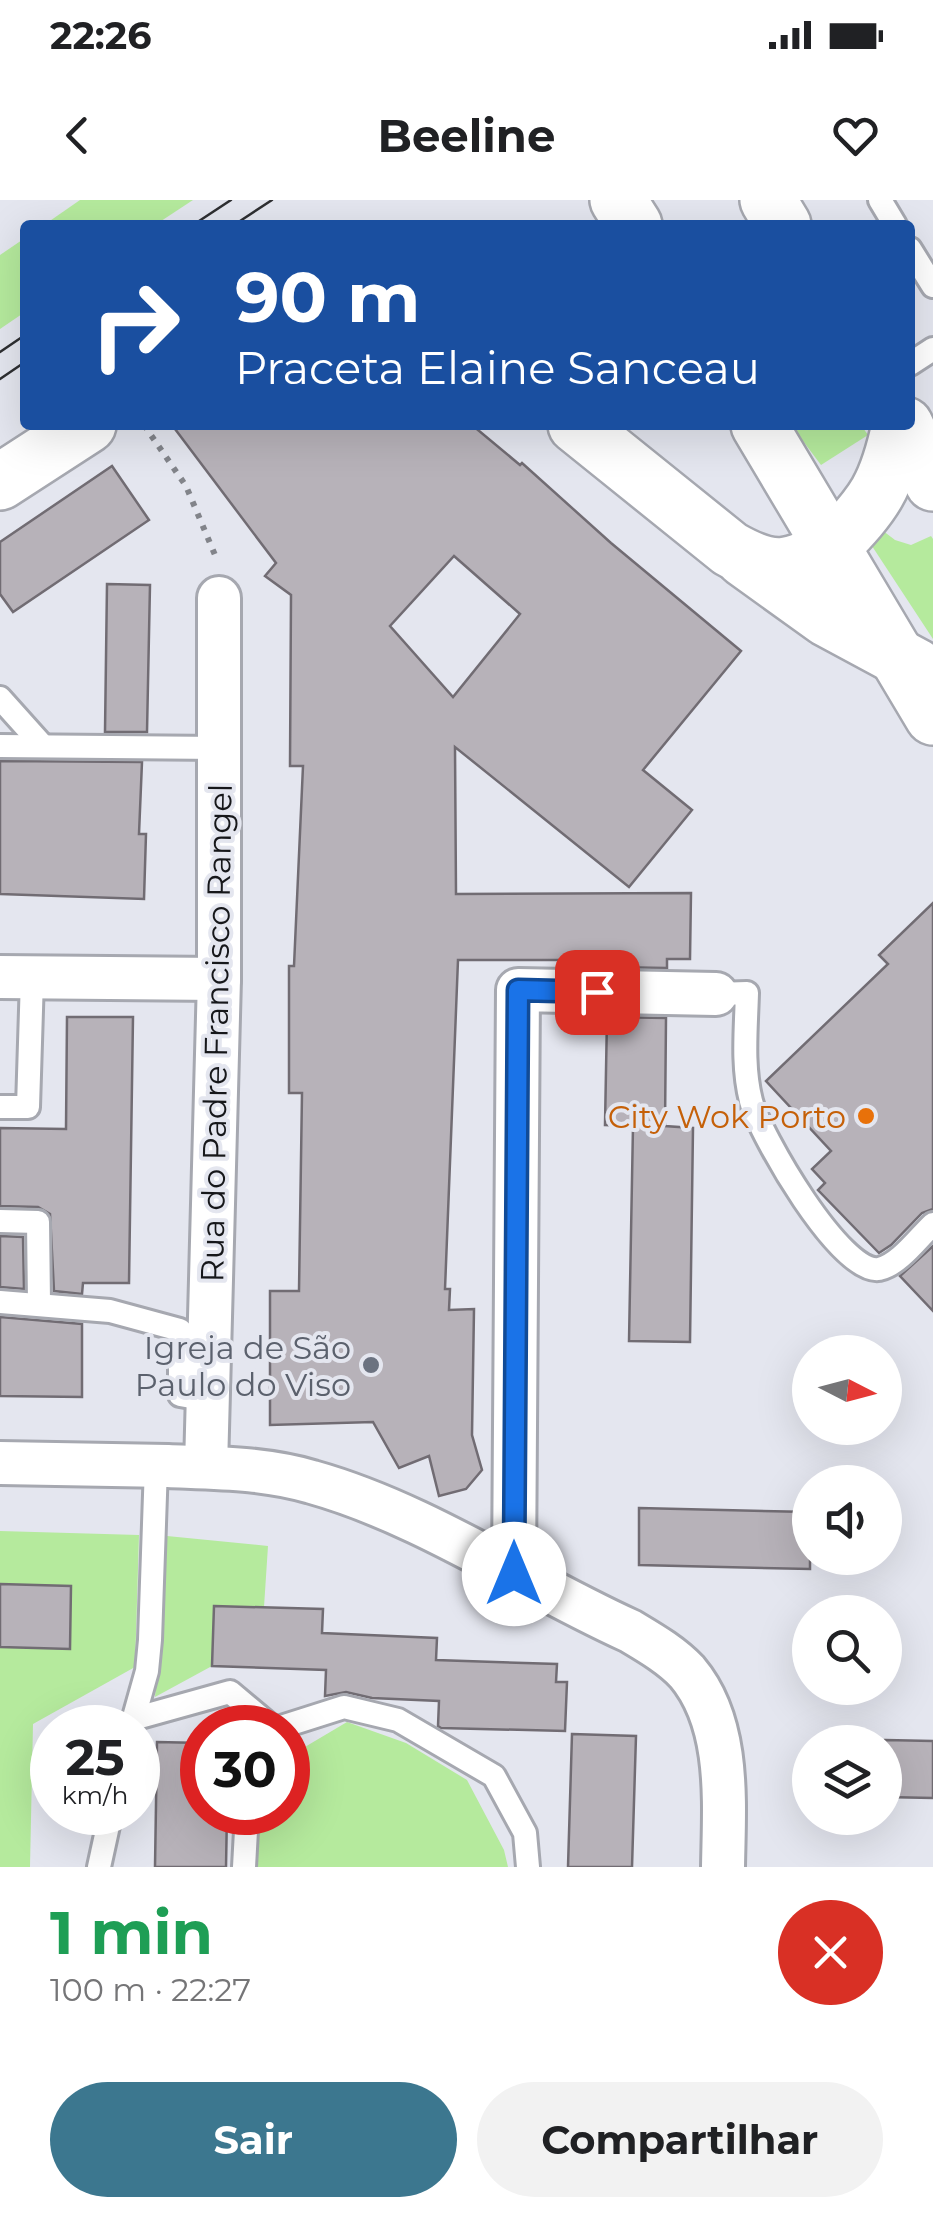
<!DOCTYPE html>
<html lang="pt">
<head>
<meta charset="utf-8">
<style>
	body { margin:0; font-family:Montserrat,sans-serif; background:#f2f2f2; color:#202124; height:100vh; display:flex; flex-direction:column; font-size:38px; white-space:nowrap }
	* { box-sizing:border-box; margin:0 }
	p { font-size:32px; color:#757577 }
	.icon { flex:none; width:55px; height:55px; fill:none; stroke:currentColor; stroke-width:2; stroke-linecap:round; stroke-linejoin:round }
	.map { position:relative; height:1667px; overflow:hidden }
	.panel { display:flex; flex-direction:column; background:#fff; flex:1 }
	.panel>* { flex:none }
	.banner { position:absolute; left:20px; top:20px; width:895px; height:210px; border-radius:10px; box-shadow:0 10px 40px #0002; background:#1a4fa0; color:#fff; overflow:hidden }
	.needle { width:65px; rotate:96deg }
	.tools { position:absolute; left:792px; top:1135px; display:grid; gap:20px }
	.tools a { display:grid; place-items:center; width:110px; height:110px; border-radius:50%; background:#fff; box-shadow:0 10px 40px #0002; font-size:50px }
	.speed { position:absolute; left:30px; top:1505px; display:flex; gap:20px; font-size:50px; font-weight:700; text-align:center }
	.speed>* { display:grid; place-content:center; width:130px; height:130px; border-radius:50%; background:#fff; box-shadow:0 10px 40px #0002; line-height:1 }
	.speed small { font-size:25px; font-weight:400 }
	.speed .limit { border:15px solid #d22; background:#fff; color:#111 }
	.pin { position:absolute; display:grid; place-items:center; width:85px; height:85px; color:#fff; margin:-42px; border-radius:20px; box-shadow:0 5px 15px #0006 }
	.me { position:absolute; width:110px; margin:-55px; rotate:0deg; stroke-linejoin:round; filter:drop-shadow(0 0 8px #0008) }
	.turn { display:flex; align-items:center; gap:35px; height:210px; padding:0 50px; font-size:45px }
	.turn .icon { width:130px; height:130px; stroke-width:2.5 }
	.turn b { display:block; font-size:70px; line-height:85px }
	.round { display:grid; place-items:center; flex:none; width:105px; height:105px; border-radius:52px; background:#f2f2f2 }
	.overview { display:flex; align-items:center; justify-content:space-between; height:170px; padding:0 50px }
	h1 { font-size:60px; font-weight:700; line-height:75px; color:#1e9e55 }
	.cta { display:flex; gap:20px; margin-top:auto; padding:20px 50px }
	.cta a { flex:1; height:115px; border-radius:60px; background:#3c778f; color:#fff; font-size:40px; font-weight:700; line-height:115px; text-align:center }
	.cta a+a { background:#f2f2f2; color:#202124 }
	.status { display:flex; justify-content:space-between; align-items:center; height:70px; padding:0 50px; background:#fff; direction:ltr }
	.status svg { height:28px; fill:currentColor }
	header { display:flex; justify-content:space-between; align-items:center; height:130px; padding:0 50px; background:#fff; font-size:45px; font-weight:700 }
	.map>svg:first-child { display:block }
	.green { fill:#b5ea9d }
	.building { fill:#b7b2b9; stroke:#716c73; stroke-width:2.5; fill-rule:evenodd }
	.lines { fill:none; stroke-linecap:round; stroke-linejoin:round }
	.lane-casing { stroke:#a6a8b0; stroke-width:28 }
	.street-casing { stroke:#a6a8b0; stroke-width:48 }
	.secondary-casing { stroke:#a6a8b0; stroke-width:60 }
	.primary-casing { stroke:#a6a8b0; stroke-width:60 }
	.path { stroke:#82848a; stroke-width:6; stroke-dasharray:5 8; stroke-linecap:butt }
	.lane { stroke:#fff; stroke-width:22 }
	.street { stroke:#fff; stroke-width:42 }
	.secondary { stroke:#fff; stroke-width:55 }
	.primary { stroke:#fff; stroke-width:55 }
	.tram { stroke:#2e2f32; stroke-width:2.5 }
	.route-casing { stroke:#114b97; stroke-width:25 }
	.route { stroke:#1a73e8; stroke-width:18 }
	.food-dot { fill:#e8710a; stroke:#e4e6ef; stroke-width:4 }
	.worship-dot { fill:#6b7280; stroke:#e4e6ef; stroke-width:4 }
	.labels { text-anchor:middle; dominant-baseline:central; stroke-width:8; stroke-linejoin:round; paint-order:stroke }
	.street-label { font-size:32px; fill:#16171a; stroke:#e4e6ef }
	.food-label { font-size:32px; fill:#c56008; stroke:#e4e6ef; text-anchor:end }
	.worship-label { font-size:32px; fill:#5b616d; stroke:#e4e6ef; text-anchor:end }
</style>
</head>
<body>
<div class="status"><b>22:26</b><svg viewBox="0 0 49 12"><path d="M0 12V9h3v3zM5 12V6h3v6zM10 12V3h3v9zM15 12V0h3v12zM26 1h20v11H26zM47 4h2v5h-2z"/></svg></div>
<header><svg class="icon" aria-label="back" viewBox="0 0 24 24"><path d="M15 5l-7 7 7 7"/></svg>Beeline<svg class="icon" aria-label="heart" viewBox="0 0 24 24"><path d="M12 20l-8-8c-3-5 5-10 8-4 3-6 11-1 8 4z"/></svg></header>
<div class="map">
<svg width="933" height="1667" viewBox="0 0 933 1667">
	<rect width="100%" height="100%" fill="#e4e6ef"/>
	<!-- green -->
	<g class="green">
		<path d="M80,0H193L155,25H44Z"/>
		<path d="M25,38V112L0,129V55Z"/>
		<path d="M791,225H861L868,235L821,265Z"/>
		<path d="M878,327L895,340L911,345L931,336L933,339V439L870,343Z"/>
		<path d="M0,1331L139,1335L135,1467L33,1524L30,1667H0V1447L70,1448L71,1386L0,1384Z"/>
		<path d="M167,1336L268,1346L264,1407L214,1406L212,1466L155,1497Z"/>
		<path d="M347,1522L406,1543L467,1580L504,1650L508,1667H256L259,1622L263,1613L288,1612V1557Z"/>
	</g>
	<!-- building -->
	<g class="building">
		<path d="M172,225H472L520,265L522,263L611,343L741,451L643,570L692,610L629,687L455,547L456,694L691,693L690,759H667V768L608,767V760H458L445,1089H450L449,1110L474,1109L472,1235L482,1270L466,1289L439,1296L429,1256L399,1268L373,1222L270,1225V1091H299L302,893H289V766H294L303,566H290L291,395L265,376L276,363ZM454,356L520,414L453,497L390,426Z"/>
		<path d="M112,266L149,320L13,412L0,394V342Z"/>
		<path d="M107,384L150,385L147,532H105Z"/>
		<path d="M0,561L142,562L139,634H146L144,699L0,694Z"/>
		<path d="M933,703V1009L922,1013L891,1045L879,1053L818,990L825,983L812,969L831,951L766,881L888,764L879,755Z"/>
		<path d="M67,817H133L129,1083H83L82,1094L54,1091L50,1014L38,1007L0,1006V928L66,929Z"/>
		<path d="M607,817L666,818L665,926L693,928L690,1142L629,1141L633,926L605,925Z"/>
		<path d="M0,1036L23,1037L24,1089L0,1087Z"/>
		<path d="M933,1046V1111L900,1076Z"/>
		<path d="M0,1117L82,1124V1197L0,1196Z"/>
		<path d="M639,1308L810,1312V1369L639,1365Z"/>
		<path d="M0,1384L71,1386L70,1449L0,1447Z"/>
		<path d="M214,1406L323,1409L322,1433L437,1438L436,1460L557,1464L556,1482H567L565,1531L441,1528L438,1526L439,1501L372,1498L346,1492L325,1496L326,1470L212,1466Z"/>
		<path d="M572,1534L636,1536L632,1667H568Z"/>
		<path d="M885,1540L933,1541V1598L885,1597Z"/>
		<path d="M157,1542L202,1543V1612H227L226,1667H155Z"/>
	</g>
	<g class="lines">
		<defs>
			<g id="lane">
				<path d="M880,0L895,25"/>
				<path d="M910,49L933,86"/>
				<path d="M910,164L933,149"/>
				<path d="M0,498L43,546"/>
				<path d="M0,546L221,548"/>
				<path d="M716,794L747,793C746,829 742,866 751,901C760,935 841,1075 879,1069C899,1065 919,1037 933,1024"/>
				<path d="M0,907H28L32,778"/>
				<path d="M0,1021L38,1022L39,1102"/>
				<path d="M0,1102L110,1111L180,1130V1195L208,1200"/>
				<path d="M133,1519L230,1492L273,1528"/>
				<path d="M131,1528L147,1471L150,1440L156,1266"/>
				<path d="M278,1528L344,1507L398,1520L494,1576L525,1633L528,1667"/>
				<path d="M99,1667L111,1612"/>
				<path d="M244,1667L247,1612"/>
			</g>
			<g id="street">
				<path d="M0,777L219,779"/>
				<path d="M0,1263C56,1264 112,1265 168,1266C216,1268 266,1268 312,1282C423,1313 526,1384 630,1431C650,1443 671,1455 687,1472C731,1524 724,1603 723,1667"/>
				<path d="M206,1267L219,779V398"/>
				<path d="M514,1373L518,790L716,794"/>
			</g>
			<g id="secondary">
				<path d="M576,225L730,349C774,374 789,369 832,347"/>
				<path d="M0,282L88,225"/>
				<path d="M744,359L826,418L917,467"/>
			</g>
			<g id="primary">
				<path d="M618,0L634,25"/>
				<path d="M768,0L783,25"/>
				<path d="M759,225L933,517"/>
				<path d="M905,225L933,283"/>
				<path d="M832,347C875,303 887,286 900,225"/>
			</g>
		</defs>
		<!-- lane casing -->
		<use href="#lane" class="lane-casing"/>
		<!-- street casing -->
		<use href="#street" class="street-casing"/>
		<!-- secondary casing -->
		<use href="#secondary" class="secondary-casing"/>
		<!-- primary casing -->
		<use href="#primary" class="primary-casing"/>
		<!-- path -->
		<path class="path" d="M144,225L186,286L215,355"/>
		<!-- lane -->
		<use href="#lane" class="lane"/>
		<!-- street -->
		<use href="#street" class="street"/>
		<!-- secondary -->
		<use href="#secondary" class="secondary"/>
		<!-- primary -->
		<use href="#primary" class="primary"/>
		<!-- tram -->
		<g class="tram">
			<path d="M193,25L231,0"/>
			<path d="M234,25L272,0"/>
			<path d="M0,152L25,135"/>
			<path d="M0,179L25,162"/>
		</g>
	</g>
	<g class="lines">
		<defs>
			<path id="route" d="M514,1374L518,790L597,792"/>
		</defs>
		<!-- route casing -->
		<use href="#route" class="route-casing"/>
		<!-- route -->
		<use href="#route" class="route"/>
	</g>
	<!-- markers -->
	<circle class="food-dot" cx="866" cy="916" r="10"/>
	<circle class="worship-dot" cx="371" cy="1165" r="10"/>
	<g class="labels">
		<!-- street labels -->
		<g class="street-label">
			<text transform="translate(216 833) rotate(-89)">Rua do Padre Francisco Rangel</text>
		</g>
		<!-- food labels -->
		<g class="food-label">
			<text x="846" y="916">City Wok Porto</text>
		</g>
		<!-- worship labels -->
		<g class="worship-label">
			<text x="351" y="1147">Igreja de São<tspan x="351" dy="37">Paulo do Viso</tspan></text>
		</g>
	</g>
</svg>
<div class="tools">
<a><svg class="needle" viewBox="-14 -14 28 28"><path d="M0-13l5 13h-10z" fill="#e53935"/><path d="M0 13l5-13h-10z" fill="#757577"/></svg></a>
<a><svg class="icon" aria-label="sound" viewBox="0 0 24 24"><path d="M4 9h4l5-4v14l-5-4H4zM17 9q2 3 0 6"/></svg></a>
<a><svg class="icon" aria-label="search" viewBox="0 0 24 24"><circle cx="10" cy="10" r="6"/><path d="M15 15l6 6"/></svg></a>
<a><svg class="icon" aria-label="layers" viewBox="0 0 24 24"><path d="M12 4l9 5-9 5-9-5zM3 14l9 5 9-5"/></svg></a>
</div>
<div class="speed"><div>25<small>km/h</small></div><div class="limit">30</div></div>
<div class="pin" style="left:597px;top:792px;background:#d93025"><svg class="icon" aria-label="arrive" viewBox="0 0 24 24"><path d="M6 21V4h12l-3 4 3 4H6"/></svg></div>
<svg class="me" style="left:514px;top:1374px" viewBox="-20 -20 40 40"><circle r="19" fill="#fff"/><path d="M0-13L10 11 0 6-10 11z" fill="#1a73e8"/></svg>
<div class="banner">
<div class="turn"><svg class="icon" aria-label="right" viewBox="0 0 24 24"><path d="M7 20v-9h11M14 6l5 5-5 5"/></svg><div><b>90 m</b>Praceta Elaine Sanceau</div></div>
</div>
</div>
<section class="panel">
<div class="overview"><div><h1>1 min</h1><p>100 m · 22:27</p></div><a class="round" style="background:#d93025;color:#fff"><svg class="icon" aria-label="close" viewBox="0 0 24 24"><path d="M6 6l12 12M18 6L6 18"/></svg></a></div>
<div class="cta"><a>Sair</a><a>Compartilhar</a></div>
</section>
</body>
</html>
